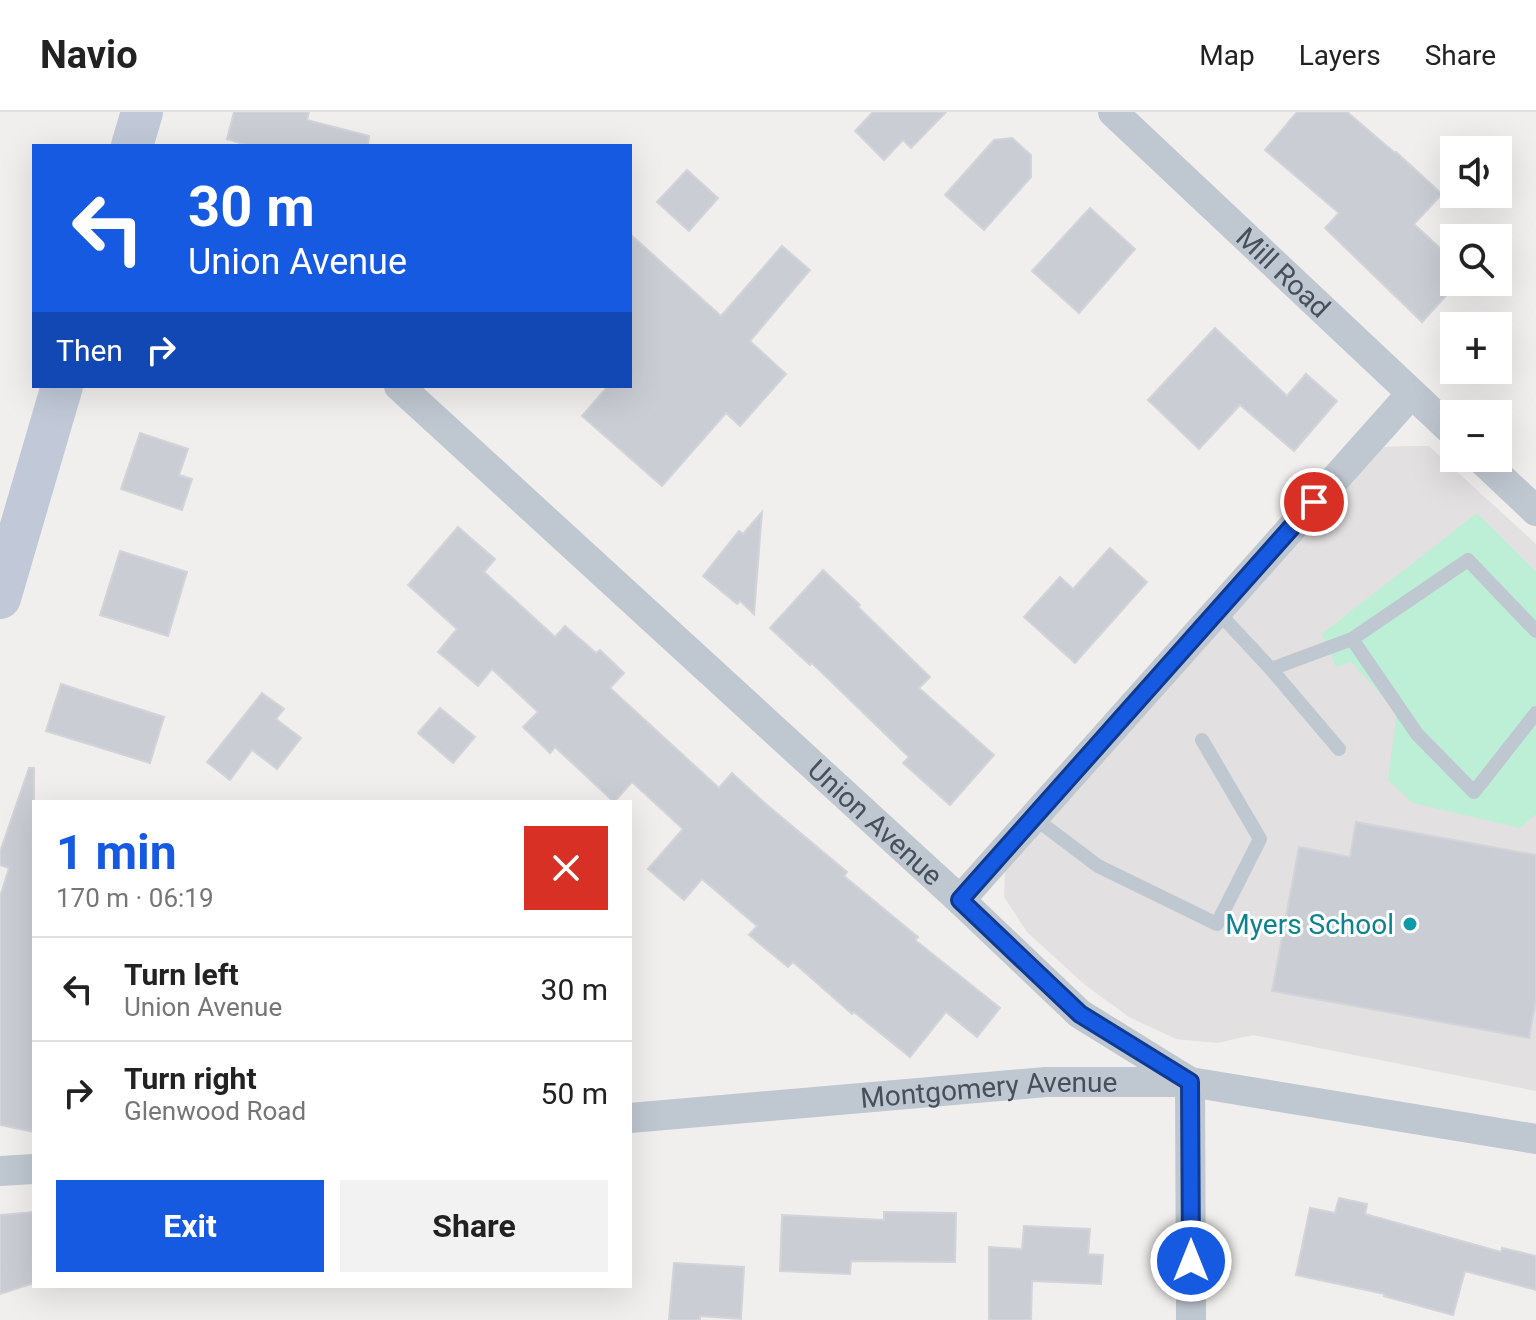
<!DOCTYPE html>
<html lang="en">
<head>
<meta charset="utf-8">
<style>
	body { margin:0; font-family:Roboto,sans-serif; background:#f2f2f2; color:#222; height:100vh; display:flex; flex-direction:column; font-size:30px; white-space:nowrap }
	* { box-sizing:border-box; margin:0 }
	p { font-size:26px; color:#767676 }
	.icon { flex:none; width:44px; height:44px; fill:none; stroke:currentColor; stroke-width:2; stroke-linecap:round; stroke-linejoin:round }
	.map { position:relative; flex:1; overflow:hidden }
	.details { position:absolute; left:32px; top:688px; width:600px; height:488px; display:flex; flex-direction:column; background:#fff; border-radius:0px; box-shadow:0 8px 32px #0002 }
	.details>* { flex:none }
	.hud { position:absolute; left:32px; top:32px; width:600px; height:244px; border-radius:0px; box-shadow:0 8px 32px #0002; background:#175ae2; color:#fff; overflow:hidden }
	.fabs { position:absolute; left:1440px; top:24px; display:grid; gap:16px }
	.fabs a { display:grid; place-items:center; width:72px; height:72px; border-radius:0px; background:#fff; box-shadow:0 8px 32px #0002; font-size:40px }
	.pin { position:absolute; display:grid; place-items:center; width:68px; height:68px; color:#fff; margin:-34px; border:4px solid #fff; border-radius:50%; box-shadow:0 2px 8px #0007 }
	.me { position:absolute; width:88px; margin:-44px; rotate:0deg; stroke-linejoin:round; filter:drop-shadow(0 0 6px #0008) }
	.turn { display:flex; align-items:center; gap:28px; height:168px; padding:0 24px; font-size:36px }
	.turn .icon { width:104px; height:104px; stroke-width:2.5 }
	.turn b { display:block; font-size:56px; line-height:68px }
	.then { display:flex; align-items:center; height:76px; padding:0 24px; background:#0003; gap:16px; font-size:30px }
	.round { display:grid; place-items:center; flex:none; width:84px; height:84px; border-radius:0px; background:#f2f2f2 }
	.headline { display:flex; align-items:center; justify-content:space-between; height:136px; padding:0 24px }
	h1 { font-size:48px; font-weight:700; line-height:60px; color:#175ae2 }
	.cta { display:flex; gap:16px; margin-top:auto; padding:16px 24px }
	.cta a { flex:1; height:92px; border-radius:0px; background:#175ae2; color:#fff; font-size:32px; font-weight:700; line-height:92px; text-align:center }
	.cta a+a { background:#f2f2f2; color:#222 }
	ul { padding:0; list-style:none }
	li { display:flex; align-items:center; gap:24px; height:104px; padding:0 24px; border-top:2px solid #e0e0e0 }
	li div { flex:1 }
	li b { display:block; font-size:30px }
	li em { font-style:normal }
	header { display:flex; align-items:center; gap:48px; box-sizing:border-box; height:112px; padding:0 40px; background:#fff; border-bottom:2px solid #e0e0e0 }
	header strong { font-size:38px }
	nav { display:flex; gap:44px; margin-inline-start:auto; font-size:28px }
	.map>svg:first-child { display:block }
	.education { fill:#e2e0e0 }
	.green { fill:#bcefd6 }
	.building { fill:#cacdd4; stroke:#d2d4da; stroke-width:2 }
	.lines { fill:none; stroke-linecap:round; stroke-linejoin:round }
	.lane { stroke:#bfc7d1; stroke-width:14 }
	.street { stroke:#bfc7d1; stroke-width:30 }
	.secondary { stroke:#c1c9d8; stroke-width:42 }
	.route-casing { stroke:#0f3a93; stroke-width:20 }
	.route { stroke:#175ae2; stroke-width:14 }
	.culture-dot { fill:#0f9aa8; stroke:#fff; stroke-width:3 }
	.labels { text-anchor:middle; dominant-baseline:central; stroke-width:6; stroke-linejoin:round; paint-order:stroke }
	.street-label { font-size:28px; fill:#46505c; stroke:#fff }
	.culture-label { font-size:28px; fill:#0d838f; stroke:#fff; text-anchor:end }
</style>
</head>
<body>
<header>
<strong>Navio</strong>
<nav><a>Map</a><a>Layers</a><a>Share</a></nav>
</header>
<div class="map">
<svg width="1536" height="1208" viewBox="0 0 1536 1208">
	<rect width="100%" height="100%" fill="#f1efee"/>
	<!-- education -->
	<path class="education" d="M1406,334H1429L1536,432V979L1253,923L1217,931L1176,927L1129,905L1085,873L1027,820L1004,785L1005,757L1384,335Z"/>
	<!-- green -->
	<path class="green" d="M1477,401L1536,460V702L1520,716L1413,691L1388,668L1397,600L1351,550L1336,555L1322,522Z"/>
	<!-- building -->
	<g class="building">
		<path d="M234,0H309L307,8L369,24L368,34H250L227,27Z"/>
		<path d="M873,0H946L911,36L903,28L884,48L855,19Z"/>
		<path d="M1297,0H1347L1395,41L1396,40L1442,82L1414,112L1454,149V175L1422,210L1325,116L1339,101L1265,38Z"/>
		<path d="M1012,26L1031,43V65L984,118L945,83L994,28Z"/>
		<path d="M687,58L718,86L689,119L657,90Z"/>
		<path d="M1090,96L1135,137L1079,201L1032,159Z"/>
		<path d="M630,122L721,204L782,134L810,158L750,229L786,262L740,314L726,301L662,374L582,304L608,274H630Z"/>
		<path d="M1215,216L1287,284L1306,262L1337,289L1294,339L1240,293L1199,337L1148,288Z"/>
		<path d="M140,321L188,337L179,363L192,367L182,398L121,377Z"/>
		<path d="M762,400L754,502L740,489L737,492L703,464L739,419L743,422Z"/>
		<path d="M458,415L495,447L484,460L555,525L565,514L596,541L600,538L624,561L610,576L719,676L732,661L767,693L847,760L844,764L918,825L915,828L1000,896L977,925L946,900L910,945L854,900L852,902L793,850L788,855L749,823L757,814L702,767L684,788L648,757L683,717L632,670L614,690L555,635L550,641L523,615L538,600L492,557L478,574L438,540L457,517L408,473Z"/>
		<path d="M1110,436L1147,470L1075,551L1024,505L1060,465L1073,477Z"/>
		<path d="M120,439L187,460L168,524L100,503Z"/>
		<path d="M823,458L860,493L858,495L930,565L919,576L994,643L950,693L903,651L909,645L812,551L810,553L770,516Z"/>
		<path d="M61,572L164,605L150,651L46,619Z"/>
		<path d="M262,581L284,597L276,607L301,626L277,657L252,638L230,668L207,650Z"/>
		<path d="M440,596L475,625L453,651L418,621Z"/>
		<path d="M29,656H34V1020L0,1013V785L9,756L0,753V740Z"/>
		<path d="M1356,710L1536,743V888L1529,926L1272,879L1299,735L1350,745Z"/>
		<path d="M1339,1086L1367,1092L1365,1102L1501,1140L1502,1136L1536,1144V1178L1465,1159L1453,1203L1384,1184L1385,1182L1296,1163L1310,1096L1335,1101Z"/>
		<path d="M34,1100V1171L0,1182V1103Z"/>
		<path d="M884,1100L956,1101L955,1150L851,1149L850,1162L780,1159L782,1103L884,1108Z"/>
		<path d="M1024,1114L1090,1117L1088,1142L1103,1143L1101,1172L1032,1169L1031,1208H989V1135L1022,1137Z"/>
		<path d="M674,1151L744,1155L741,1207L700,1204V1208H669Z"/>
	</g>
	<g class="lines">
		<!-- lane -->
		<g class="lane">
			<path d="M1217,499L1271,557L1352,527L1468,448L1536,519"/>
			<path d="M1352,527L1417,622L1474,680L1536,601"/>
			<path d="M1271,557L1339,637"/>
			<path d="M1033,705L1098,754L1217,812L1260,727L1202,628"/>
		</g>
		<!-- street -->
		<g class="street">
			<path id="s1" d="M1113,0L1454,321"/>
			<path id="s2" d="M399,274L960,788L1080,902L1190,970"/>
			<path d="M1480,346L1536,399"/>
			<path d="M960,788L1411,282"/>
			<path d="M1190,970L1191,1208"/>
			<path id="s3" d="M630,1006L1046,970H1190L1536,1027"/>
			<path d="M0,1059L34,1057"/>
		</g>
		<!-- secondary -->
		<g class="secondary">
			<path d="M132,34L142,0"/>
			<path d="M0,486L62,274"/>
		</g>
	</g>
	<g class="lines">
		<defs>
			<path id="route" d="M1191,1149L1190,970L1080,902L960,788L1314,390"/>
		</defs>
		<!-- route casing -->
		<use href="#route" class="route-casing"/>
		<!-- route -->
		<use href="#route" class="route"/>
	</g>
	<!-- markers -->
	<circle class="culture-dot" cx="1410" cy="812" r="8"/>
	<g class="labels">
		<!-- street labels -->
		<g class="street-label">
			<text stroke="none"><textPath href="#s1" startOffset="234">Mill Road</textPath></text>
			<text stroke="none"><textPath href="#s2" startOffset="646">Union Avenue</textPath></text>
			<text stroke="none"><textPath href="#s3" startOffset="360">Montgomery Avenue</textPath></text>
		</g>
		<!-- culture labels -->
		<g class="culture-label">
			<text x="1394" y="812">Myers School</text>
		</g>
	</g>
</svg>
<div class="fabs">
<a><svg class="icon" aria-label="sound" viewBox="0 0 24 24"><path d="M4 9h4l5-4v14l-5-4H4zM17 9q2 3 0 6"/></svg></a>
<a><svg class="icon" aria-label="search" viewBox="0 0 24 24"><circle cx="10" cy="10" r="6"/><path d="M15 15l6 6"/></svg></a>
<a>+</a>
<a>−</a>
</div>
<div class="pin" style="left:1314px;top:390px;background:#d93025"><svg class="icon" aria-label="arrive" viewBox="0 0 24 24"><path d="M6 21V4h12l-3 4 3 4H6"/></svg></div>
<svg class="me" style="left:1191px;top:1149px" viewBox="-20 -20 40 40"><circle r="17" fill="#175ae2" stroke="#fff" stroke-width="3"/><path d="M0-11L8 9 0 5-8 9z" fill="#fff"/></svg>
<div class="hud">
<div class="turn"><svg class="icon" aria-label="left" viewBox="0 0 24 24"><path d="M17 20v-9H6M10 6l-5 5 5 5"/></svg><div><b>30 m</b>Union Avenue</div></div>
<div class="then">Then<svg class="icon" aria-label="right" viewBox="0 0 24 24"><path d="M7 20v-9h11M14 6l5 5-5 5"/></svg></div>
</div>
<section class="details">
<div class="headline"><div><h1>1 min</h1><p>170 m · 06:19</p></div><a class="round" style="background:#d93025;color:#fff"><svg class="icon" aria-label="close" viewBox="0 0 24 24"><path d="M6 6l12 12M18 6L6 18"/></svg></a></div>
<ul>
<li><svg class="icon" aria-label="left" viewBox="0 0 24 24"><path d="M17 20v-9H6M10 6l-5 5 5 5"/></svg><div><b>Turn left</b><p>Union Avenue</p></div><em>30 m</em></li>
<li><svg class="icon" aria-label="right" viewBox="0 0 24 24"><path d="M7 20v-9h11M14 6l5 5-5 5"/></svg><div><b>Turn right</b><p>Glenwood Road</p></div><em>50 m</em></li>
</ul>
<div class="cta"><a>Exit</a><a>Share</a></div>
</section>
</div>
</body>
</html>
